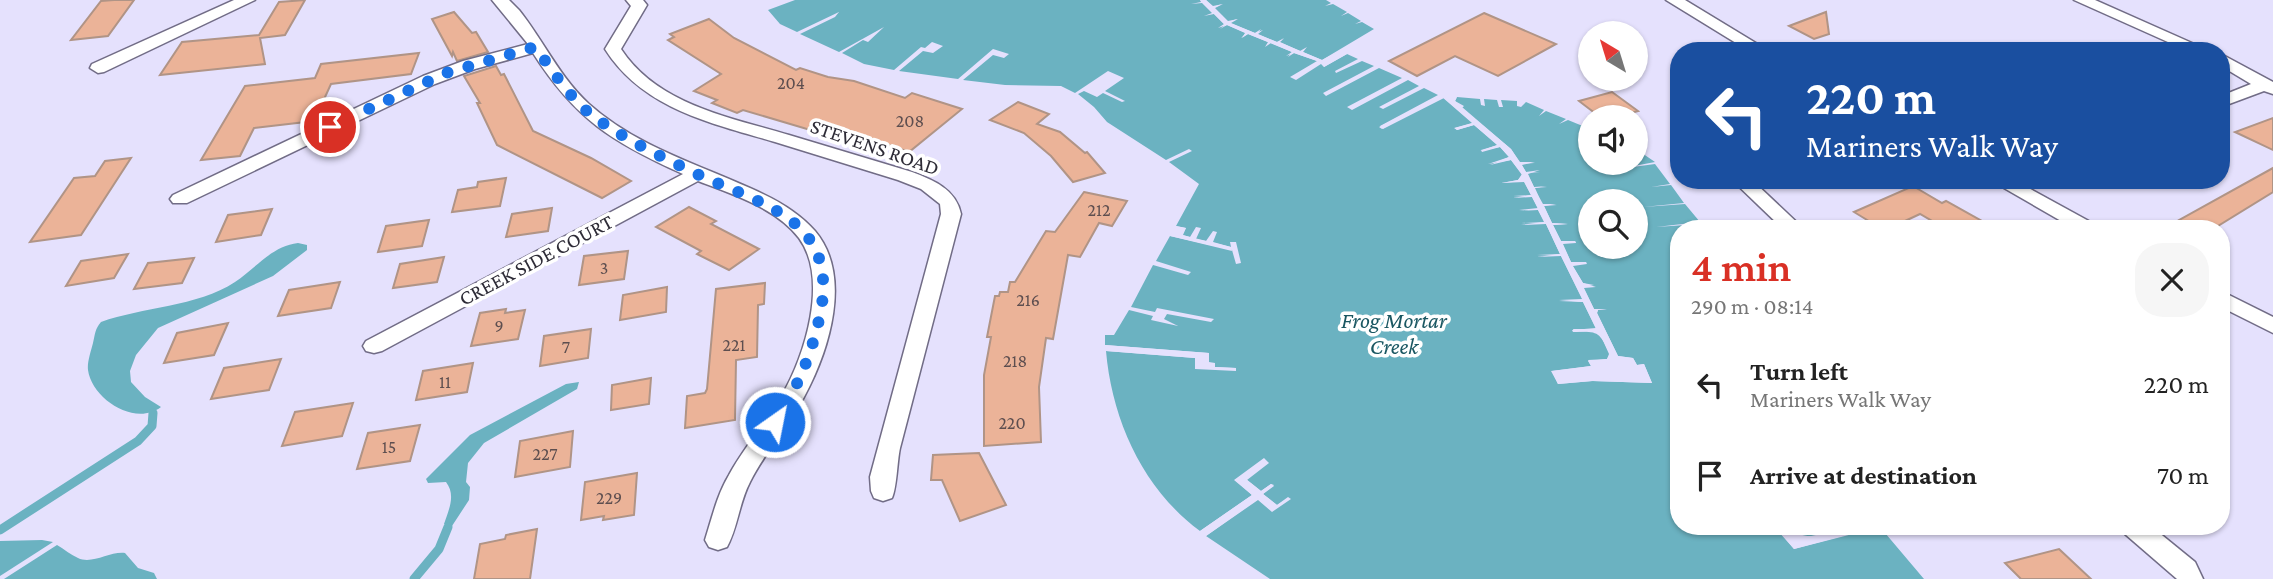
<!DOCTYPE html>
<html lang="en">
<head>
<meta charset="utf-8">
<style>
	body { margin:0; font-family:"Crimson Pro",serif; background:#f6f6f6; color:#222; height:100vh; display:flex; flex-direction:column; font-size:26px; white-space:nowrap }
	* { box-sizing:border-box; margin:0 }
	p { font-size:23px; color:#767676 }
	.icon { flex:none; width:38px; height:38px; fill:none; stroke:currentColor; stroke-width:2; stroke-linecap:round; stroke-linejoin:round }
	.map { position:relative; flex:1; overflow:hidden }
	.panel { position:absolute; left:1670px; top:220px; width:560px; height:315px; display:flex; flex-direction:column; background:#fff; border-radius:28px; box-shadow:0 2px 5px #0004 }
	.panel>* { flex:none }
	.hud { position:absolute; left:1670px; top:42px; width:560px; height:147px; border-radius:28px; box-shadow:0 2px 5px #0004; background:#1a4fa0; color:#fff; overflow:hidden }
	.needle { width:46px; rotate:322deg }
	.fabs { position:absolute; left:1578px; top:21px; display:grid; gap:14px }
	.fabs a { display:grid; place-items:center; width:70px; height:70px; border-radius:50%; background:#fff; box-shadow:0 2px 5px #0004; font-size:35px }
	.pin { position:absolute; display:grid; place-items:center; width:60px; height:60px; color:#fff; margin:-30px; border:4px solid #fff; border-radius:50%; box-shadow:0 2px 7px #0007 }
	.me { position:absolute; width:77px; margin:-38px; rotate:33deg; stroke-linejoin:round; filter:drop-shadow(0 0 5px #0008) }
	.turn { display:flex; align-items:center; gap:24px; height:147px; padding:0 21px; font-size:32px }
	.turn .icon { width:91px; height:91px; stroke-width:2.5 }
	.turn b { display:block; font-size:49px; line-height:60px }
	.round { display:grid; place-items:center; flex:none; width:74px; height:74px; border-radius:28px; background:#f6f6f6 }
	.overview { display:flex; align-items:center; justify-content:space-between; height:119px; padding:0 21px }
	h1 { font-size:42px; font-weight:600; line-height:52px; color:#d93025 }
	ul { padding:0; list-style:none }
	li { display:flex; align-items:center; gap:21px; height:91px; padding:0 21px }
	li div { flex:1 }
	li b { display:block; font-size:26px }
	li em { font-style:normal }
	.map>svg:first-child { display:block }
	.water { fill:#6bb2c1; fill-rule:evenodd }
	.pier { fill:#e5e1fd; fill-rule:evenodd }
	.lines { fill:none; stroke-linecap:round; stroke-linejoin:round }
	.stream { stroke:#6bb2c1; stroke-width:9 }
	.building { fill:#ebb398; stroke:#b09486; stroke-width:2 }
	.minor-casing { stroke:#716c86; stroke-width:3 }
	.minor { fill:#fff; fill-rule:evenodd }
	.route { stroke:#1a73e8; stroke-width:12; stroke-dasharray:0 21.6 }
	.labels { text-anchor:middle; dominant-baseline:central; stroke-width:7; stroke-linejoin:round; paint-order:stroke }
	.number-label { font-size:18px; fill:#5d4e4f }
	.street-label { font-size:21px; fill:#2e2c37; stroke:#fff }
	.water-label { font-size:23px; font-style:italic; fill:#1a5762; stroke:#fff }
</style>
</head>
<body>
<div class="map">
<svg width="2273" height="579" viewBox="0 0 2273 579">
	<rect width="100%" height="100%" fill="#e5e1fd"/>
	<!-- water -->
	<g class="water">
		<path d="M795,0H1200L1225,25L1220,29L1227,25L1246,33L1241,38L1248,34L1292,52L1288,57L1294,53L1323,63L1324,67L1347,54L1358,59L1335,71L1336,73L1362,61L1374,66L1323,93L1326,96L1379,68L1402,78L1347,107L1352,110L1408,80L1419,86L1379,107L1383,109L1424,88L1438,95L1380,126L1383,129L1444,98L1473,123L1455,128L1457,130L1474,125L1498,145L1481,150L1482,152L1500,147L1509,157L1490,165L1511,160L1522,175L1518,180L1502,183L1524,181L1531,195L1513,196L1532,197L1538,209L1519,211L1538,210L1545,222L1521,223L1546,224L1560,254L1537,255L1561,256L1583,300L1559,301L1583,302L1596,329H1573L1574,332C1599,331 1599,332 1610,354L1607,359L1588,361L1591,366L1552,371L1558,384L1593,381L1652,383L1644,364L1637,365L1633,358L1618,356L1597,313L1598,310H1607L1594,309L1583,287L1594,285L1583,283L1572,265L1587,262H1571L1562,243H1576L1575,241H1561L1553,225L1568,224L1552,223L1544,206L1556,204H1543L1534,188H1547L1534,187L1527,173L1540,172H1526L1521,164L1534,163H1520L1511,149L1455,101L1457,97L1480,99L1481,105L1485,106L1484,99L1497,100L1499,107H1503L1501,100L1517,101V106L1521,107L1526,102L1544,110L1539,116L1546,111L1566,119L1559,124L1568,120L1590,129L1584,134L1591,131V163H1636V149L1655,162L1618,169L1655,164L1670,184L1651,187L1671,185L1684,203L1643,207L1685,204L1700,222L1656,227L1701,224L1705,229H1678V248H1672L1678,249V527H1849C1829,532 1806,544 1790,528L1779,531L1794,549L1880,527L1924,579H1270L1206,536L1258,499L1272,511L1288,498L1277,505L1263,494L1274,485L1271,484L1261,491L1246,479L1269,462L1235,480L1252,495L1200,531C1143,489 1112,420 1106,351L1195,358L1196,369L1236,368L1215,367L1209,363V353L1105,345V335H1114L1129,310L1153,316L1151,320L1178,326L1164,319L1167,314L1211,322L1214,319L1157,308L1155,312L1131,307L1153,265L1188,275L1191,272L1156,261L1170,236L1232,251L1231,247L1182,235L1186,228L1176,226L1199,184L1169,162L1192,151L1189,149L1166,160L1107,122L1094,107L1078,94L1084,91L1097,97L1103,93L1122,102L1125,101L1105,91L1124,78L1108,71L1075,93L1061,86L1005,85L963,80L993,55L1004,58L1009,54L993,49L958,79L899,71L923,51L933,53L943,46L932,42L925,48L921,47L894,70L864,64L842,53L863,40L868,42L884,27L839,52L800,34L835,17L839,12L797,32L780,24L768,10ZM1591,201H1636V247H1591Z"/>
		<path d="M1206,0H1326L1331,3L1325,6L1333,4L1347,12L1341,16L1348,13L1361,21L1355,24L1362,22L1374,29L1322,60L1279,42L1284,39L1277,42L1257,34L1261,29L1255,33L1230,23L1237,19L1228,22L1214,8L1222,4L1213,7Z"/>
		<path d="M298,243L307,245V250L273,276L158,328L136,355L130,371L131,382L145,397L161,407C135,427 92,399 88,370C87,362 91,351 93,343C95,334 95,329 101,322C142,307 197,307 235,282C256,268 272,246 298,243Z"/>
		<path d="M579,382L577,389L484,443L468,463L466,482L470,487L469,500L452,526L444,524C449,509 456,495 446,482L428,483L426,479L470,435L566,384Z"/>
		<path d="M42,540L53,542L0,576V541Z"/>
		<path d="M57,545C64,549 71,555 78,558C92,565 110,551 125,553L138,568L154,573L157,579H4Z"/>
	</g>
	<!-- pier -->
	<g class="pier">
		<path d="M1200,0H1206L1213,6L1223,4L1215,8L1228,21L1238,19L1231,23L1255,33L1263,30L1258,34L1277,42L1284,38L1280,42L1300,51L1307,47L1303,52L1322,60L1339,51L1347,54L1324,67L1321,64L1296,80L1290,77L1317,61L1294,53L1286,56L1292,52L1271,43L1265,47L1268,42L1248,34L1242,38L1245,33L1227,25L1218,28L1224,24L1214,14L1204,16L1212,13L1202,3L1191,4L1201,2Z"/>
		<path d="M1439,96L1452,100L1457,97L1455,101L1464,106L1462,108L1511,149L1520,162H1535L1522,165L1526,172L1540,170L1528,174L1534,187L1547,186L1535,188L1542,204L1557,205L1544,206L1552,223L1568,224L1553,225L1561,241H1575L1576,243L1563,244L1571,262H1586L1587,264L1573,266L1583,283L1596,287L1584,288L1594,309H1607L1598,310L1597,313L1618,356L1633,358L1637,365L1644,364L1652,383L1592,381L1558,384L1551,371L1591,366L1588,360L1607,359L1609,354L1600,334L1594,331L1573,332L1572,330L1596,328L1583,302L1559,300L1582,299L1561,256L1537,257L1560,254L1546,224L1521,225L1544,222L1538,210H1519L1538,208L1532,197L1513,198L1531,195L1524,182L1501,183L1518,180L1522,174L1511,160L1488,164L1509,157L1500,147L1480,151L1497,145L1474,125L1457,130L1454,128L1472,123L1442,97L1382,129L1379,127ZM1613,354L1621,362H1631L1635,368H1641L1647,380L1593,378L1560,381L1557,374L1592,369L1594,364L1609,362Z"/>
		<path d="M1176,226L1186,228L1183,235L1190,237L1196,227L1201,228L1196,239L1206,241L1213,231L1217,232L1213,242L1231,247L1230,242H1236L1241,263L1236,264L1232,250L1170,236L1172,233L1179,235L1181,231L1174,229Z"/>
		<path d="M1105,345L1209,353V362L1215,363V367L1236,368V371L1195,369V358L1106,351Z"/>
		<path d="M1264,458L1269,463L1247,480L1261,491L1271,484L1274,486L1263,494L1277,505L1288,497L1291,499L1272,512L1258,500L1206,536L1203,533L1244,505L1203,533L1200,531L1252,495L1234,480Z"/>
		<path d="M1791,527L1797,534L1807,537L1852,527L1850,530L1807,541L1795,537L1789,531L1785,533L1795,545L1864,527H1876L1794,549L1778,531Z"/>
	</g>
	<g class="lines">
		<!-- stream -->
		<g class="stream">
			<path d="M0,530L138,441L152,426L153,413"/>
			<path d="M414,579L439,549L448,527"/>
		</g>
	</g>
	<!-- building -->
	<g class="building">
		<path d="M114,0H134L108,36L71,40L101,1Z"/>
		<path d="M305,0L285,35L260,38L265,64L160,75L182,42L259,35L279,2Z"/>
		<path d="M454,12L472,33L476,32L488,52L457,61L453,52L452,56L432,19Z"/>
		<path d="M1826,12L1829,34L1814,39L1789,26Z"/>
		<path d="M1484,13L1556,44L1498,76L1455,56L1417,76L1389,61Z"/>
		<path d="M709,19L734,38L796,70L800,68L828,77L854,81L905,98L912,93L962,109L909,152L847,130L837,138L743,110L737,113L712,103L717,100L694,91L721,74L668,40L674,37L670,34Z"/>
		<path d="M419,53L411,74L331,84L314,121L254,128L240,156L201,160L245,86L315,78L321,64Z"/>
		<path d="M496,66L501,75L504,74L533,131L591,158L631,181L602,198L497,145L477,103H480L464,76Z"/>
		<path d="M1612,92L1638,111L1616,117H1600L1579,101Z"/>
		<path d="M1018,102L1049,114L1037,124L1060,132L1085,153L1087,152L1105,173L1073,182L1051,156L1024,133L990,120Z"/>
		<path d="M2273,118V150L2235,132Z"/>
		<path d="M131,158L81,235L30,242L74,178L95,176L105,161Z"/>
		<path d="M2273,168V192L2213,229H2163Z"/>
		<path d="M506,178L500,206L452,212L458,190L477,187L478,182Z"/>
		<path d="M1913,186L1942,203L1946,201L1980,220L1960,229H1946L1920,214L1888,229H1882L1854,212Z"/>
		<path d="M1084,192L1127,201L1112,226L1099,223L1080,257L1068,255L1053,339L1046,338L1039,387L1041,442L984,446V375L991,337H987L995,296H999L1000,292H1008L1010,282H1015L1046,231L1055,232Z"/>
		<path d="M689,207L716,221L711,224L759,249L729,270L697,254L701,251L656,227Z"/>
		<path d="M552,208L548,231L506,237L512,214Z"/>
		<path d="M272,209L261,235L216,242L228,215Z"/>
		<path d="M429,220L422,246L378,252L386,226Z"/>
		<path d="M628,251L624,279L579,285L584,256Z"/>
		<path d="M128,254L114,278L66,286L81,261Z"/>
		<path d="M444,257L437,282L393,288L400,264Z"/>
		<path d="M194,258L182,283L134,289L148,263Z"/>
		<path d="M340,282L331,308L278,316L289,290Z"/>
		<path d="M765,283L764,304L758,305L757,357L736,360L735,420L685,428L687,396L705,393L707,389L716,289Z"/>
		<path d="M667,287L666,312L620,320L623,295Z"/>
		<path d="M506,309L505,313L525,310L518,339L471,346L480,313Z"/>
		<path d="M228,323L214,355L164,363L177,333Z"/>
		<path d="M591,329L588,358L540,366L544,336Z"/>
		<path d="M281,359L269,390L211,399L224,368Z"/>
		<path d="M473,363L467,392L416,400L423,371Z"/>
		<path d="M651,378L649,404L611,410L612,385Z"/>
		<path d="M353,403L342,436L282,446L295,412Z"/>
		<path d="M420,425L410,461L357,469L368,433Z"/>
		<path d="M573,431L570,467L515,477L520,441Z"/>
		<path d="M979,453L1006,505L960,521L942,480H931L933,455Z"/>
		<path d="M637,473L634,515L603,520L604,516L581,520L585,482Z"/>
		<path d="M537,529L530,579H474L480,544L505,539L506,535Z"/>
		<path d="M2059,549L2091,579H2021L2005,563Z"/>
	</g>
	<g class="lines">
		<defs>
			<g id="minor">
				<path d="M234,0H255L104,72L98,73L90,68L92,64Z"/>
				<path d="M492,0H509L519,10C543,40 560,78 589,104C638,148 704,166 763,194C782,203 801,215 815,231C853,276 829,351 804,397C788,427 765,452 750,482C739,503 738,527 727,547L718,550L709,547L705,540C712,518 717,495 729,475C744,447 766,423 782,395C805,356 829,279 799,238C776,208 732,194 698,181L382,351L374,353L366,351L363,346L366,341L683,174C612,142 575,119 533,53L475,69L435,84L187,203H173L170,199L173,195L423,76L463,61L528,44Z"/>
				<path d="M626,0H643L647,5L621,49C658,105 729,117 789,135C830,147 871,160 912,172C933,180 956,189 961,214L900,448C897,462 897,487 892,498L883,501L874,498L871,491L870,477L941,214L940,204L921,189L898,180C857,167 816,155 775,142C711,123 643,109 605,49L631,6Z"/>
				<path d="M1666,0H1685L1769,51H1749Z"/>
				<path d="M2074,0H2095L2210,51H2188Z"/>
				<path d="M2221,54L2273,82V94L2264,91L2221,107V96L2251,84L2221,66Z"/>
				<path d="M1732,180H1752L1804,229H1783Z"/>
				<path d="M1990,180H2014L2096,225L2099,229H2075Z"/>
				<path d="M2221,291L2273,317V333L2221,307Z"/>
				<path d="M2121,527H2152L2195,562L2203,579H2177L2125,534Z"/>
			</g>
		</defs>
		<!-- minor casing -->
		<use href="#minor" class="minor-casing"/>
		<!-- minor -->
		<use href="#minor" class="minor"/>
	</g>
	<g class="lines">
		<!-- route -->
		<path class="route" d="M330,127L446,73L535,47C554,72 571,101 597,119C628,141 662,157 695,173C767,207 842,220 819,320C809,361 798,386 775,422"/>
	</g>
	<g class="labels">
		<!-- number labels -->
		<g class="number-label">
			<text x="791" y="83">204</text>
			<text x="910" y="121">208</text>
			<text x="1099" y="210">212</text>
			<text x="604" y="268">3</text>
			<text x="1028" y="300">216</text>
			<text x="499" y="326">9</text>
			<text x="734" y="345">221</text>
			<text x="566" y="347">7</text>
			<text x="1015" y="361">218</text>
			<text x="445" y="382">11</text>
			<text x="1012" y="423">220</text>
			<text x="389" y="447">15</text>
			<text x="545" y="454">227</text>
			<text x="609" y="498">229</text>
		</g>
		<!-- street labels -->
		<g class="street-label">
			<text transform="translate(875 147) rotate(19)">STEVENS ROAD</text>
			<text transform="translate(536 260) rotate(-28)">CREEK SIDE COURT</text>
		</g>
		<!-- water labels -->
		<g class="water-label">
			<text x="1394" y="320">Frog Mortar<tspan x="1394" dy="26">Creek</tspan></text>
		</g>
	</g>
</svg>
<div class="fabs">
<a><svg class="needle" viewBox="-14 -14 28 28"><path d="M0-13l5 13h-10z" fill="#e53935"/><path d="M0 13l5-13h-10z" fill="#767676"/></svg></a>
<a><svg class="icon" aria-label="sound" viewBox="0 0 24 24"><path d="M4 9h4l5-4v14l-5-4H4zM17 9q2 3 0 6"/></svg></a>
<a><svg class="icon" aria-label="search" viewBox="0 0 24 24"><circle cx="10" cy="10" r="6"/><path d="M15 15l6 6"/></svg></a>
</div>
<div class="pin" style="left:330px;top:127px;background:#d93025"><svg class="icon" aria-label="arrive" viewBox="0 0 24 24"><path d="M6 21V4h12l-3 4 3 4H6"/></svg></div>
<svg class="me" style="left:775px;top:422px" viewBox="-20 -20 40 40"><circle r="17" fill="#1a73e8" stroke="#fff" stroke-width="3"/><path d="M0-11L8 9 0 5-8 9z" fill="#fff"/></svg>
<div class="hud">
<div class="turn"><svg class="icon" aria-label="left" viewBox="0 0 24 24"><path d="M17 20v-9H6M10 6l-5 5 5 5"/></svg><div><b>220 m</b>Mariners Walk Way</div></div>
</div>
<section class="panel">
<div class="overview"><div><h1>4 min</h1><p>290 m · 08:14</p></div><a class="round"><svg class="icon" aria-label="close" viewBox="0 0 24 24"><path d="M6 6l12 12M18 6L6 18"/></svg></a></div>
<ul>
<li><svg class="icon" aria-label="left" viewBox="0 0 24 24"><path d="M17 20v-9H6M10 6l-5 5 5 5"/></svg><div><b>Turn left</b><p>Mariners Walk Way</p></div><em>220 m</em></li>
<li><svg class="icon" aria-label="arrive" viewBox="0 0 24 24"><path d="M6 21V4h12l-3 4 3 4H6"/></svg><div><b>Arrive at destination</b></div><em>70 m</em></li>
</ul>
</section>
</div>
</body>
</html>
